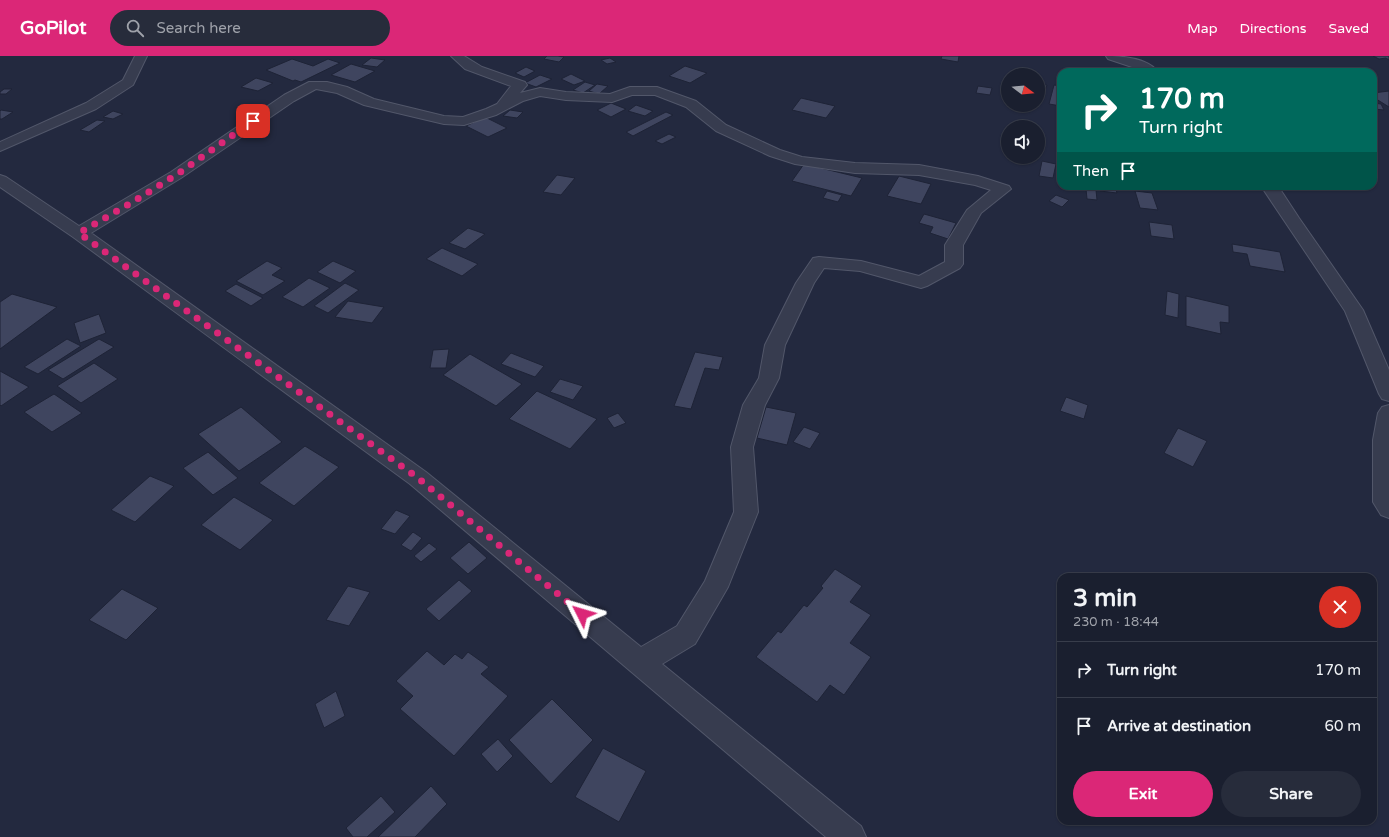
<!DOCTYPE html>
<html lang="en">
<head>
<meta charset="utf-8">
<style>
	body { margin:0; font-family:"Varela Round",sans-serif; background:#272c3b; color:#f1f3f6; height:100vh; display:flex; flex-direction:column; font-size:15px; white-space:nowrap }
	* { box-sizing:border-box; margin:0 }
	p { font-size:13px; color:#9fa2aa }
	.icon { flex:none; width:22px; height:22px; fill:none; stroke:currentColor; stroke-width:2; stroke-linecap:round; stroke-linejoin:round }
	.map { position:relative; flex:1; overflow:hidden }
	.sheet { position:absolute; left:1057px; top:517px; width:320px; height:252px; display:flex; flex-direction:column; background:#1a1f2f; border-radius:12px; box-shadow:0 1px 3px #0004,0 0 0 1px #383d4b }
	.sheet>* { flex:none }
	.guide { position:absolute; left:1057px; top:12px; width:320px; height:122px; border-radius:12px; box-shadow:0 1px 3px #0004,0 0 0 1px #383d4b; background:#00695c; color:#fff; overflow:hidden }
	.needle { width:26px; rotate:106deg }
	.fabs { position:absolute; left:1001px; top:12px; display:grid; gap:8px }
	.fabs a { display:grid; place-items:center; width:44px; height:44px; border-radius:50%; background:#1a1f2f; box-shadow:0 1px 3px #0004,0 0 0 1px #383d4b; font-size:20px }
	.pin { position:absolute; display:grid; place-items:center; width:34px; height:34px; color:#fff; margin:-17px; border-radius:8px; box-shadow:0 2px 6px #0006 }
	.me { position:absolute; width:44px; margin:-22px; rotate:310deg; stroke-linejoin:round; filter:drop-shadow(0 0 3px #0008) }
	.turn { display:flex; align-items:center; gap:14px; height:84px; padding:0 16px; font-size:18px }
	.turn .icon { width:52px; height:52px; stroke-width:2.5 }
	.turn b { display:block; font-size:28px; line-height:34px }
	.then { display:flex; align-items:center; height:38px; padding:0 16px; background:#0003; gap:8px; font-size:15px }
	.round { display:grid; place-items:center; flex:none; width:42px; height:42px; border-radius:21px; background:#272c3b }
	.summary { display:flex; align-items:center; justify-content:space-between; height:68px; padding:0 16px }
	h1 { font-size:24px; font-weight:700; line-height:30px }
	.button { display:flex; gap:8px; margin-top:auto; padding:8px 16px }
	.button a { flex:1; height:46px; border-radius:24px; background:#db2777; color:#fff; font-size:16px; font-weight:700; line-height:46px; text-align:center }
	.button a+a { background:#272c3b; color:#f1f3f6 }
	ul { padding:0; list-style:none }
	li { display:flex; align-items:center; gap:12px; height:56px; padding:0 16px; border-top:1px solid #383d4b }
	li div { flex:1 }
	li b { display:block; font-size:15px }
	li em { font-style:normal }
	header { display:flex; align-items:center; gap:24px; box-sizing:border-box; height:56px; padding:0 20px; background:#db2777; color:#fff }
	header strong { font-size:19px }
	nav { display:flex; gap:22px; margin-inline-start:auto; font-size:14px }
	.search { width:280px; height:36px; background:#272c3b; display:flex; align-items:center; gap:10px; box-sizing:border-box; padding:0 14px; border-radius:22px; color:#9fa2aa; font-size:15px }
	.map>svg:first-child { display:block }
	.building { fill:#3f455f; stroke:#1e2336 }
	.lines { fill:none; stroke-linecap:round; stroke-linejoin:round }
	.minor-casing { stroke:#52576a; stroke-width:2 }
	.minor { fill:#373c4f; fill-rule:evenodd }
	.route { stroke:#db2777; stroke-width:7; stroke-dasharray:0 12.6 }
</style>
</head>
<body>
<header>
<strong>GoPilot</strong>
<div class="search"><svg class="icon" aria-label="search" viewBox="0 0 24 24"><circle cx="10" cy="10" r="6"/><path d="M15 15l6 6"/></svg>Search here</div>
<nav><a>Map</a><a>Directions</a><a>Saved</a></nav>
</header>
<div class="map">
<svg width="1389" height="781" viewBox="0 0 1389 781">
	<rect width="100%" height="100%" fill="#23293f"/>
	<!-- building -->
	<g class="building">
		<path d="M547,0H558L564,1L559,6L544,3Z"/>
		<path d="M942,0H959L958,6L941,3Z"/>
		<path d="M1373,0H1389V4L1386,2L1379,3Z"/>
		<path d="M371,2L385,4L377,11L362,9Z"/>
		<path d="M610,2L616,6L607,8L601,4Z"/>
		<path d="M292,3L313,10L328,3L340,7L301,26L295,24L293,25L266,14Z"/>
		<path d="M351,8L375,15L355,26L331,19Z"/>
		<path d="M685,10L707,17L690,27L669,20Z"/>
		<path d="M526,11L535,15L524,21L515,17Z"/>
		<path d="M1210,12H1223L1226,16H1213Z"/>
		<path d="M571,18L585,25L574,29L561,23Z"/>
		<path d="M540,19L552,23L536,31L525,27Z"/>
		<path d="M256,22L273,27L258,35L241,31Z"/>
		<path d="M585,26L595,29L583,37L573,34Z"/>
		<path d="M597,28L608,30L599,38L589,35Z"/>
		<path d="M1038,28L1047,29L1044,37L1038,36Z"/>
		<path d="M1054,29L1061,30V50L1049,48Z"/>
		<path d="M978,30L992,32L990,39L976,37Z"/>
		<path d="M4,33H12L6,38H0V36Z"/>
		<path d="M1389,35V51L1373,41V37Z"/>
		<path d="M801,42L835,50L826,62L792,54Z"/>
		<path d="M611,47L626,53L611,61L597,54Z"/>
		<path d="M1373,47L1381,48L1384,54L1374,53Z"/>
		<path d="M636,49L653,55L645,60L628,55Z"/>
		<path d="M510,54L523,56L517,62L503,60Z"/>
		<path d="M0,55L1,54L13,56L2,63H0Z"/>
		<path d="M113,55L123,58L113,63L103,61Z"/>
		<path d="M666,56L673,59L633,80L626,76Z"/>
		<path d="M485,61L507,72L488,81L466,70Z"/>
		<path d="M97,64L105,65L89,76L80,74Z"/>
		<path d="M669,78L676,81L662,88L655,85Z"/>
		<path d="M1042,105L1056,108L1053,122L1039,120Z"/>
		<path d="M804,108L862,122L851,140L792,125Z"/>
		<path d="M557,119L575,122L561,139L543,136Z"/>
		<path d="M899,120L931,128L921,148L887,140Z"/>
		<path d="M1098,130H1115L1117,137L1100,135Z"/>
		<path d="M1086,133L1096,134L1097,144L1087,143Z"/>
		<path d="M827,135L842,139L838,146L823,142Z"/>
		<path d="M1135,135L1152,137L1158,154L1140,152Z"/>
		<path d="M1056,139L1069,144L1062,151L1049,145Z"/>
		<path d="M924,158L956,167L948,183L930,177L933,171L919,167Z"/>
		<path d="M1149,166L1172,169L1174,183L1151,180Z"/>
		<path d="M468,172L485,178L465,193L449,187Z"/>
		<path d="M1232,188L1280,196L1285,216L1250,210L1247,198L1233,196Z"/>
		<path d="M442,192L478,208L462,220L426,203Z"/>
		<path d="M267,205L282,212L272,219L285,225L263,239L236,225Z"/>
		<path d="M333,205L356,215L340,227L317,216Z"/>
		<path d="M309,222L330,232L303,251L282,241Z"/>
		<path d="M345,227L359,234L328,257L314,250Z"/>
		<path d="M236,228L263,242L251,250L225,235Z"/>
		<path d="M1167,235L1179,238L1178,262L1165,259Z"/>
		<path d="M12,238L57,251L0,293V246Z"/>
		<path d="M1186,240L1229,250V267L1220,266L1221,278L1186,270Z"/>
		<path d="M348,245L384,251L372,267L335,261Z"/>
		<path d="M99,258L106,277L80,287L74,267Z"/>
		<path d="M67,283L81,290L38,318L24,311Z"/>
		<path d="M99,283L114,291L63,323L48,314Z"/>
		<path d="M449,293L446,312H430L433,294Z"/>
		<path d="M695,296L723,301L719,314L705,312L691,353L674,350Z"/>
		<path d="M511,297L544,310L535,321L501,308Z"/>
		<path d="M470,298L522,328L496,350L443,319Z"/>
		<path d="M94,307L118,323L81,347L57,330Z"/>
		<path d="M0,315L29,331L1,350L0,349Z"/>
		<path d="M560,323L583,330L573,344L550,336Z"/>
		<path d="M537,335L597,363L570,393L509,363Z"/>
		<path d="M54,338L82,357L52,376L24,356Z"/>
		<path d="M1066,341L1088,349L1084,363L1060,355Z"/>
		<path d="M241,351L282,386L239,415L198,378Z"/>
		<path d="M766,351L796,357L787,389L757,382Z"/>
		<path d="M618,357L626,367L614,372L607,362Z"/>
		<path d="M804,371L820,377L810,393L793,386Z"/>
		<path d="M1178,372L1207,385L1193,411L1164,397Z"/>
		<path d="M305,390L339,411L294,450L259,427Z"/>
		<path d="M208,396L238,422L213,439L183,412Z"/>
		<path d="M150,420L174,430L135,466L111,454Z"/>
		<path d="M234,441L273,464L240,494L201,469Z"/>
		<path d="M396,454L410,460L395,478L381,473Z"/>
		<path d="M413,476L422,482L411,495L401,489Z"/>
		<path d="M469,486L487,502L468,518L450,502Z"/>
		<path d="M429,487L437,493L421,506L414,500Z"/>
		<path d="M835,513L862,530L850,546L871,559L850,587L871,601L844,639L830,629L817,646L756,601L778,575L781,577L804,549L807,551L823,532L821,530Z"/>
		<path d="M459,524L472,535L439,565L426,553Z"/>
		<path d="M348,530L370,536L349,570L326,564Z"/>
		<path d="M122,533L158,552L126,584L89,564Z"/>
		<path d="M427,595L444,609L455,598L462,603L468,596L489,611L481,618L508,640L454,700L400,653L413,640L396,625Z"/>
		<path d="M336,635L345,660L324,672L315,648Z"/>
		<path d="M552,643L593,684L551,728L509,684Z"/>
		<path d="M498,683L513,700L497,716L481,698Z"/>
		<path d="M603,692L646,715L619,766L575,741Z"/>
		<path d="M431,730L447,748L415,781H378Z"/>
		<path d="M381,740L395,756L367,781H353L346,772Z"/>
	</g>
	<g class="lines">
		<defs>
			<g id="minor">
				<path d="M135,0H147L133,29L96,53L0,95V86L86,47L123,24Z"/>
				<path d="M451,0H464L482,11L525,26L527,29L520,37L540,32L566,36L610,38L630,31H657L696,45L726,69L780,94L802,101L855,107L919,109L978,120L1009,130L1011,133L981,157L963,189V208L960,212L927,230L921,232L860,215L824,212L814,227L785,289L779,322L765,349L753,391L758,456L728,531L695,588L662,608L861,770L866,781H826L410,428L73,181L0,131V119L6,121L79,170L171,116L284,39L309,26H327L347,31L374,43L444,60L463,61L486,53L497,48L511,30L465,13ZM316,33L337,37L364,49L389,55L444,68L464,69L496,59L523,45L540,40L566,44L612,46L632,39H655L686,51L716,75L770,100L795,108L855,117L919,119L975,129L991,134L967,154L945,189V206L919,220L861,205L819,201L813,202L796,227L765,289L759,322L743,349L731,391L734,456L705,525L677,570L641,591L426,416L91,177L181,122L294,45Z"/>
				<path d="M1106,0C1121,0 1148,2 1158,16H1142L1132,11L1108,3Z"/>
				<path d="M1261,130H1278L1299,162L1363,254L1389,314V345L1382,343L1379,338L1345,255Z"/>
				<path d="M1389,349V462L1381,459L1373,446V384L1378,357L1382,351Z"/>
			</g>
		</defs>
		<!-- minor casing -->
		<use href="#minor" class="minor-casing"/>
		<!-- minor -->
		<use href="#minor" class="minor"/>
	</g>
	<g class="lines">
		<!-- route -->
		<path class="route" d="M253,65L176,119L131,147L79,177L418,422L582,558"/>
	</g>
</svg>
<div class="fabs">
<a><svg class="needle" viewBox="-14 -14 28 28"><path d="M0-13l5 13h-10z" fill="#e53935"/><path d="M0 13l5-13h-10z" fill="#9fa2aa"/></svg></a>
<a><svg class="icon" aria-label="sound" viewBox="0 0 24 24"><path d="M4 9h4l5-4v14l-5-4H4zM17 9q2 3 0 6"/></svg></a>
</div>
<div class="pin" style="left:253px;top:65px;background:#d93025"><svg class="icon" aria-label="arrive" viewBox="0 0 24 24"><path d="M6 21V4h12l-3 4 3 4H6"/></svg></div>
<svg class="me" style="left:582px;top:558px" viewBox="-20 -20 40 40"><path d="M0-17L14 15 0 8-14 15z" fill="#db2777" stroke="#fff" stroke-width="4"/></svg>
<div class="guide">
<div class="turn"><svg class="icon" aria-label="right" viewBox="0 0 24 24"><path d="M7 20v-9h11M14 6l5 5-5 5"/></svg><div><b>170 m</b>Turn right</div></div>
<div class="then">Then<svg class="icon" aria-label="arrive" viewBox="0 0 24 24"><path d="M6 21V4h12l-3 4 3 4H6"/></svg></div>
</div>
<section class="sheet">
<div class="summary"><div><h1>3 min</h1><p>230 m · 18:44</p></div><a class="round" style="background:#d93025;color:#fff"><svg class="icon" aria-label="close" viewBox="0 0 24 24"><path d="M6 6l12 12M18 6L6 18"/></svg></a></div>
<ul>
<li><svg class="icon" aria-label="right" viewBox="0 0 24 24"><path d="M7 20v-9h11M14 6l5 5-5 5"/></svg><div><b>Turn right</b></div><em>170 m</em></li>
<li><svg class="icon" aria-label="arrive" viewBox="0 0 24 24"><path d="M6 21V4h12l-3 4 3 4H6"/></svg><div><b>Arrive at destination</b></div><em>60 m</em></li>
</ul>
<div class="button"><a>Exit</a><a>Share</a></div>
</section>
</div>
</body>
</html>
